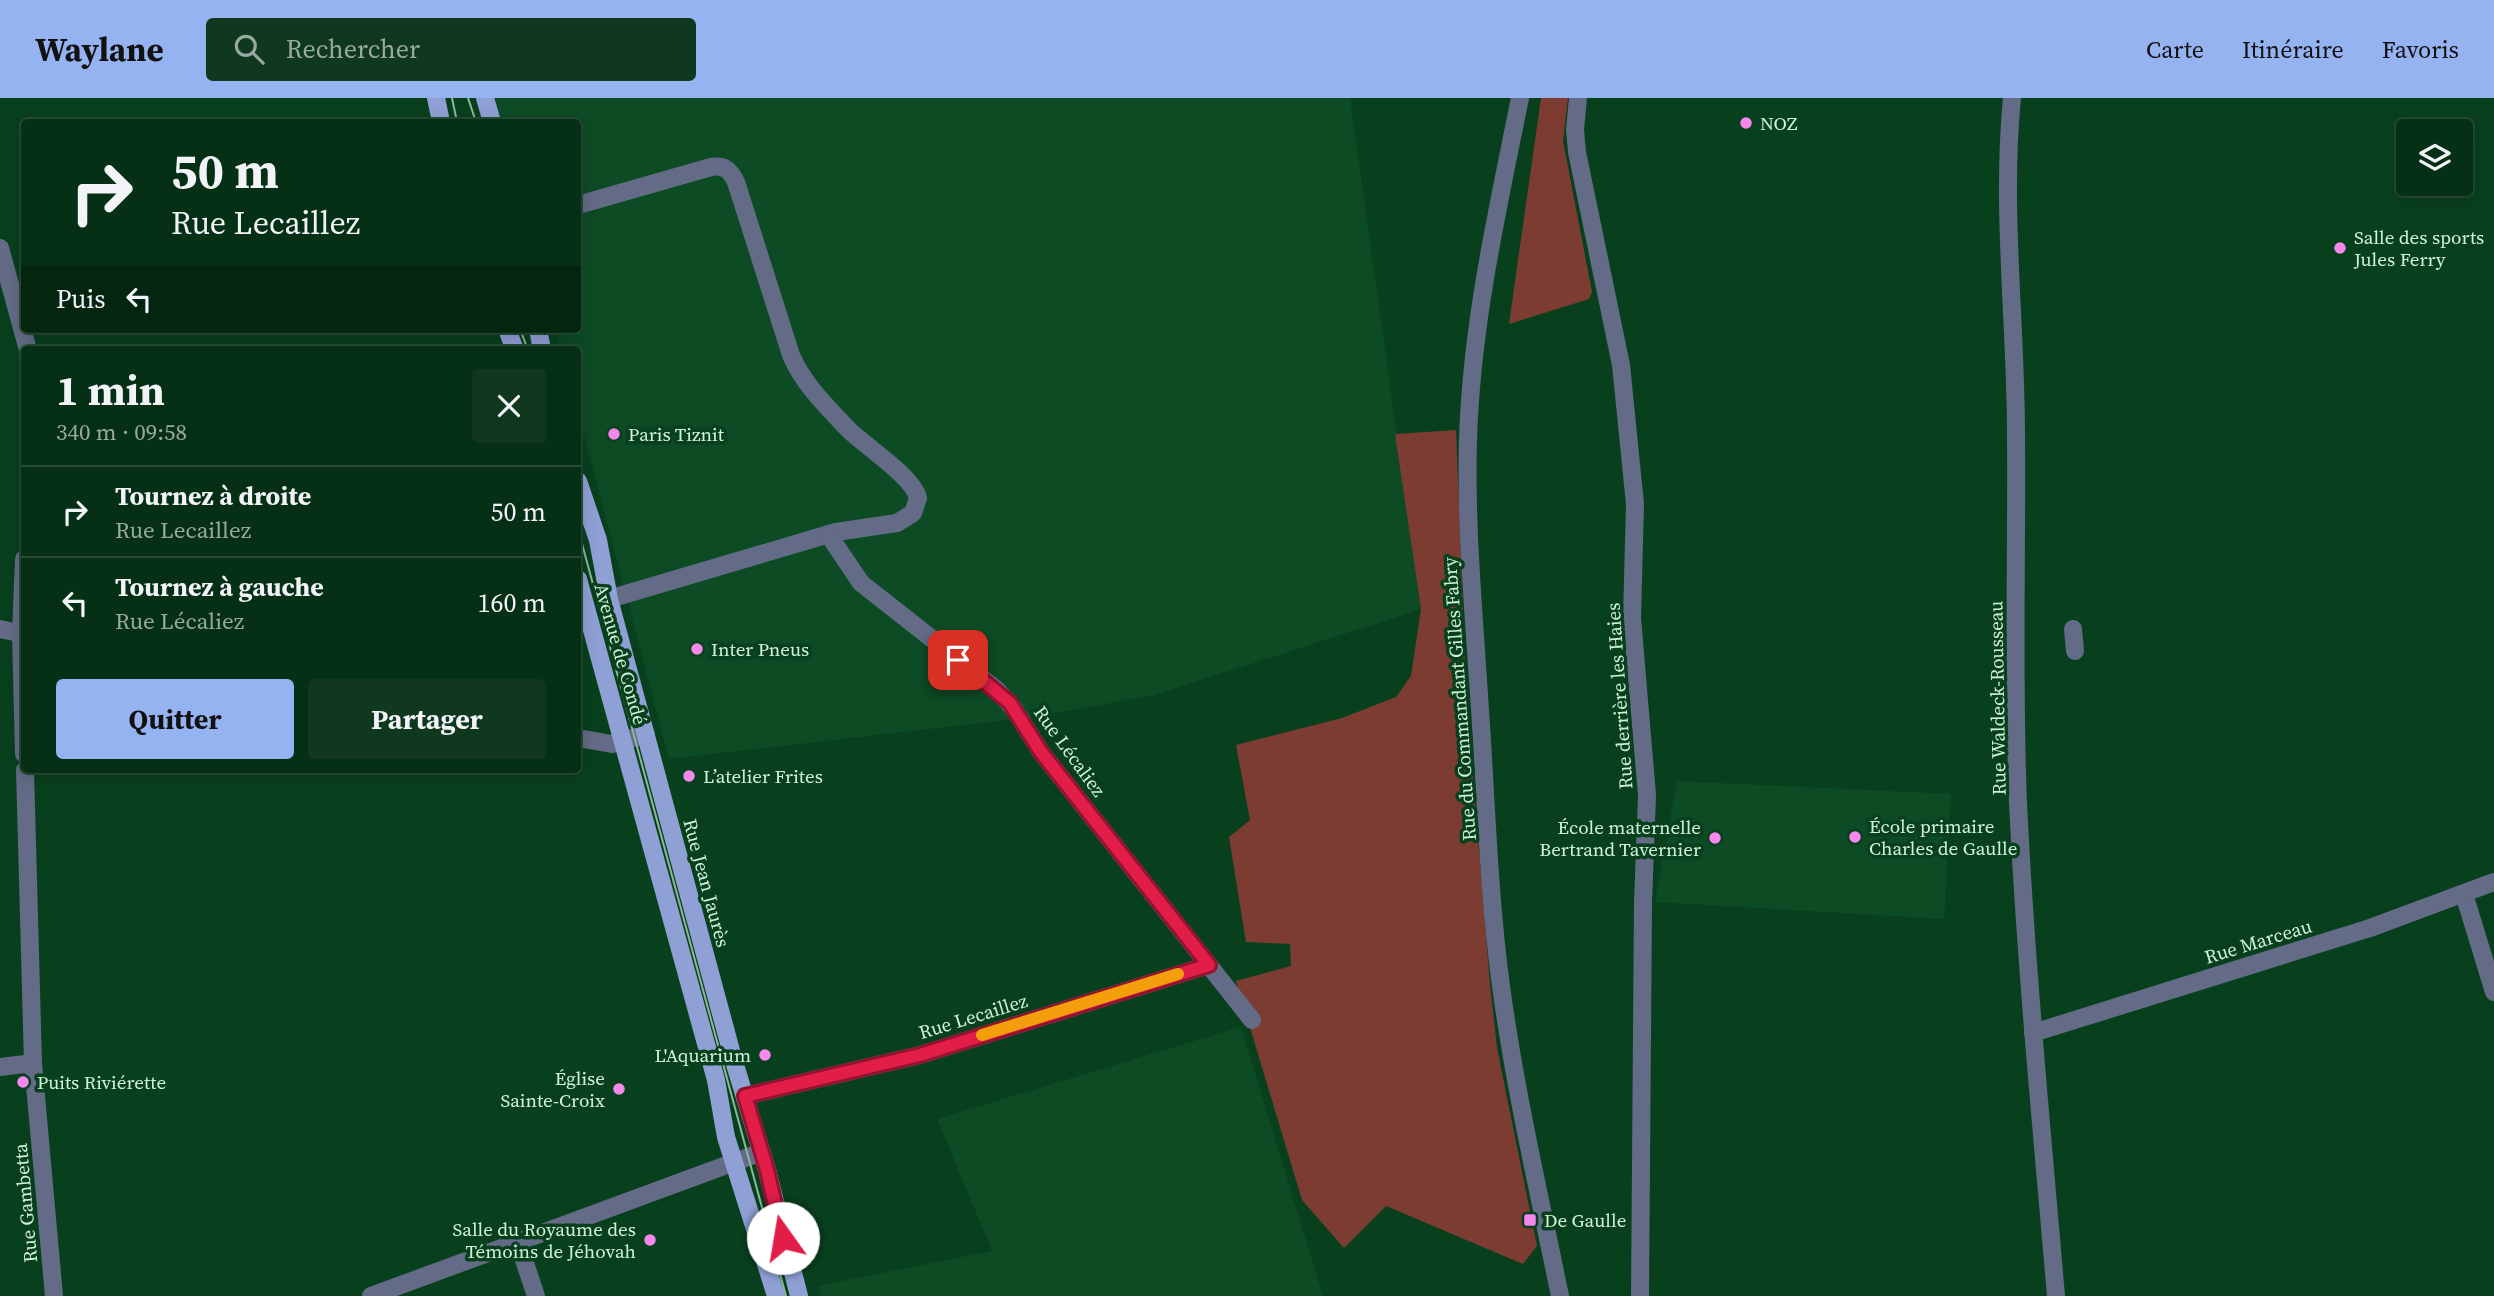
<!DOCTYPE html>
<html lang="fr">
<head>
<meta charset="utf-8">
<style>
	body { margin:0; font-family:"Source Serif 4",serif; background:#0f381f; color:#f1f3f6; height:100vh; display:flex; flex-direction:column; font-size:26px; white-space:nowrap }
	* { box-sizing:border-box; margin:0 }
	p { font-size:23px; color:#98a9a1 }
	.icon { flex:none; width:38px; height:38px; fill:none; stroke:currentColor; stroke-width:2; stroke-linecap:round; stroke-linejoin:round }
	.map { position:relative; flex:1; overflow:hidden }
	.side { position:absolute; left:21px; top:248px; width:560px; height:427px; display:flex; flex-direction:column; background:#063016; border-radius:7px; box-shadow:0 4px 18px #0003,0 0 0 2px #274b35 }
	.side>* { flex:none }
	.hud { position:absolute; left:21px; top:21px; width:560px; height:214px; border-radius:7px; box-shadow:0 4px 18px #0003,0 0 0 2px #274b35; background:#063016; color:#f1f3f6; overflow:hidden }
	.controls { position:absolute; left:2396px; top:21px; display:grid; gap:14px }
	.controls a { display:grid; place-items:center; width:77px; height:77px; border-radius:7px; background:#063016; box-shadow:0 4px 18px #0003,0 0 0 2px #274b35; font-size:35px }
	.pin { position:absolute; display:grid; place-items:center; width:60px; height:60px; color:#fff; margin:-30px; border-radius:14px; box-shadow:0 4px 10px #0006 }
	.me { position:absolute; width:77px; margin:-38px; rotate:347deg; stroke-linejoin:round; filter:drop-shadow(0 0 5px #0008) }
	.turn { display:flex; align-items:center; gap:24px; height:147px; padding:0 35px; font-size:32px }
	.turn .icon { width:91px; height:91px; stroke-width:2.5 }
	.turn b { display:block; font-size:49px; line-height:60px }
	.then { display:flex; align-items:center; height:66px; padding:0 35px; background:#0003; gap:14px; font-size:26px }
	.round { display:grid; place-items:center; flex:none; width:74px; height:74px; border-radius:7px; background:#0f381f }
	.overview { display:flex; align-items:center; justify-content:space-between; height:119px; padding:0 35px }
	h1 { font-size:42px; font-weight:700; line-height:52px }
	.cta { display:flex; gap:14px; margin-top:auto; padding:14px 35px }
	.cta a { flex:1; height:80px; border-radius:7px; background:#95b2f1; color:#111; font-size:28px; font-weight:700; line-height:80px; text-align:center }
	.cta a+a { background:#0f381f; color:#f1f3f6 }
	ul { padding:0; list-style:none }
	li { display:flex; align-items:center; gap:21px; height:91px; padding:0 35px; border-top:2px solid #274b35 }
	li div { flex:1 }
	li b { display:block; font-size:26px }
	li em { font-style:normal }
	header { display:flex; align-items:center; gap:42px; box-sizing:border-box; height:98px; padding:0 35px; background:#95b2f1; color:#111 }
	header strong { font-size:33px }
	nav { display:flex; gap:38px; margin-inline-start:auto; font-size:24px }
	.search { width:490px; height:63px; background:#0f381f; display:flex; align-items:center; gap:18px; box-sizing:border-box; padding:0 24px; border-radius:7px; color:#98a9a1; font-size:26px }
	.map>svg:first-child { display:block }
	.built { fill:#0c4b24 }
	.green { fill:#7d3c31 }
	.lines { fill:none; stroke-linecap:round; stroke-linejoin:round }
	.minor { stroke:#636b86; stroke-width:18 }
	.major { stroke:#8fa0d5; stroke-width:18 }
	.tram { stroke:#8db799; stroke-width:2 }
	.route-casing { stroke:#92132f; stroke-width:18 }
	.route { stroke:#e11d48; stroke-width:12 }
	.slow { stroke:#f59e0b; stroke-width:12 }
	.poi-dot { fill:#f788eb; stroke:#08401e; stroke-width:2.5 }
	.labels { text-anchor:middle; dominant-baseline:central; stroke-width:7; stroke-linejoin:round; paint-order:stroke }
	.poi-label { font-size:19px; fill:#d0f2d7; stroke:#08401e; text-anchor:start }
	.street-label { font-size:19px; fill:#d0f2d7; stroke:#08401e }
</style>
</head>
<body>
<header>
<strong>Waylane</strong>
<div class="search"><svg class="icon" aria-label="search" viewBox="0 0 24 24"><circle cx="10" cy="10" r="6"/><path d="M15 15l6 6"/></svg>Rechercher</div>
<nav><a>Carte</a><a>Itinéraire</a><a>Favoris</a></nav>
</header>
<div class="map">
<svg width="2494" height="1198" viewBox="0 0 2494 1198">
	<rect width="100%" height="100%" fill="#08401e"/>
	<!-- built -->
	<g class="built">
		<path d="M495,0H1350L1421,511L1151,598L1024,620L669,661L578,314V252H561L556,231H578V24H501Z"/>
		<path d="M1677,683L1951,696L1944,821L1655,804Z"/>
		<path d="M1241,929L1323,1198H821L818,1188L992,1153L937,1021Z"/>
	</g>
	<!-- green -->
	<g class="green">
		<path d="M1541,0H1568L1563,43L1592,194L1589,201L1509,226Z"/>
		<path d="M1456,332L1466,591L1490,887L1497,950L1537,1148L1523,1166L1386,1108L1344,1150L1302,1102L1236,883L1291,868L1290,846L1246,844L1229,739L1250,722L1236,647L1342,620L1396,599L1411,578L1421,511L1395,336Z"/>
	</g>
	<g class="lines">
		<!-- minor -->
		<g class="minor">
			<path d="M1520,0C1499,105 1475,210 1469,318C1464,410 1473,504 1479,597C1486,693 1488,792 1501,888C1515,992 1539,1095 1560,1198"/>
			<path d="M1578,0L1575,32L1577,54L1621,267L1635,406L1632,520L1647,697L1643,805L1640,1198"/>
			<path d="M2012,0C2001,112 2016,225 2016,337C2017,460 2013,583 2018,705C2026,870 2042,1034 2056,1198"/>
			<path d="M578,107L711,69C725,67 730,72 736,84L791,257C803,286 828,310 850,333C867,349 914,380 918,400L913,415L897,425L836,434L609,501"/>
			<path d="M0,150L28,252"/>
			<path d="M828,436L861,485L997,592L1014,611L1041,654L1252,922"/>
			<path d="M24,461L21,535L24,656"/>
			<path d="M0,531L24,536"/>
			<path d="M2073,531L2075,553"/>
			<path d="M578,640L612,646L646,636"/>
			<path d="M25,672L33,965L54,1198"/>
			<path d="M2464,796L2494,894"/>
			<path d="M2033,935L2370,830L2494,784"/>
			<path d="M0,969L33,965"/>
			<path d="M745,998L920,957L1209,867"/>
			<path d="M518,1144L536,1198"/>
			<path d="M371,1198L762,1054"/>
		</g>
		<!-- major -->
		<g class="major">
			<path d="M436,0L441,24"/>
			<path d="M485,0L492,24"/>
			<path d="M507,231L515,252"/>
			<path d="M538,231L542,252"/>
			<path d="M578,383L598,442L609,501L733,960L767,1072L799,1198"/>
			<path d="M578,481L716,982L726,1039L776,1198"/>
		</g>
		<!-- tram -->
		<g class="tram">
			<path d="M452,0L457,24"/>
			<path d="M468,0L476,24"/>
			<path d="M520,231L528,252"/>
			<path d="M578,431L786,1198"/>
		</g>
	</g>
	<g class="lines">
		<defs>
			<path id="route" d="M783,1140L767,1072L745,998L920,957L1209,867L1041,654L1010,605L958,562"/>
		</defs>
		<!-- route casing -->
		<use href="#route" class="route-casing"/>
		<!-- route -->
		<use href="#route" class="route"/>
		<!-- slow -->
		<path class="slow" d="M982,937L1178,876"/>
	</g>
	<!-- markers -->
	<g class="poi-dot">
		<circle cx="1746" cy="25" r="7"/>
		<circle cx="2340" cy="150" r="7"/>
		<circle cx="614" cy="336" r="7"/>
		<circle cx="697" cy="551" r="7"/>
		<circle cx="689" cy="678" r="7"/>
		<circle cx="1855" cy="739" r="7"/>
		<circle cx="1715" cy="740" r="7"/>
		<circle cx="765" cy="957" r="7"/>
		<circle cx="23" cy="984" r="7"/>
		<circle cx="619" cy="991" r="7"/>
		<rect x="1523" y="1115" width="14" height="14" rx="3.5"/>
		<circle cx="650" cy="1142" r="7"/>
	</g>
	<g class="labels">
		<!-- poi labels -->
		<g class="poi-label">
			<text x="1760" y="25">NOZ</text>
			<text x="2354" y="139">Salle des sports<tspan x="2354" dy="22">Jules Ferry</tspan></text>
			<text x="628" y="336">Paris Tiznit</text>
			<text x="711" y="551">Inter Pneus</text>
			<text x="703" y="678">L’atelier Frites</text>
			<text x="1869" y="728">École primaire<tspan x="1869" dy="22">Charles de Gaulle</tspan></text>
			<text x="1701" y="729" text-anchor="end">École maternelle<tspan x="1701" dy="22">Bertrand Tavernier</tspan></text>
			<text x="751" y="957" text-anchor="end">L'Aquarium</text>
			<text x="605" y="980" text-anchor="end">Église<tspan x="605" dy="22">Sainte-Croix</tspan></text>
			<text x="37" y="984">Puits Riviérette</text>
			<text x="1544" y="1122">De Gaulle</text>
			<text x="636" y="1131" text-anchor="end">Salle du Royaume des<tspan x="636" dy="22">Témoins de Jéhovah</tspan></text>
		</g>
		<!-- street labels -->
		<g class="street-label">
			<text transform="translate(621 556) rotate(74)">Avenue de Condé</text>
			<text transform="translate(1619 598) rotate(-94)">Rue derrière les Haies</text>
			<text transform="translate(1997 600) rotate(-91)">Rue Waldeck-Rousseau</text>
			<text transform="translate(1459 601) rotate(-94)">Rue du Commandant Gilles Fabry</text>
			<text transform="translate(1070 653) rotate(54)">Rue Lécaliez</text>
			<text transform="translate(707 785) rotate(75)">Rue Jean Jaurès</text>
			<text transform="translate(2258 843) rotate(-17)">Rue Marceau</text>
			<text transform="translate(973 918) rotate(-17)">Rue Lecaillez</text>
			<text transform="translate(25 1105) rotate(-95)">Rue Gambetta</text>
		</g>
	</g>
</svg>
<div class="controls">
<a><svg class="icon" aria-label="layers" viewBox="0 0 24 24"><path d="M12 4l9 5-9 5-9-5zM3 14l9 5 9-5"/></svg></a>
</div>
<div class="pin" style="left:958px;top:562px;background:#d93025"><svg class="icon" aria-label="arrive" viewBox="0 0 24 24"><path d="M6 21V4h12l-3 4 3 4H6"/></svg></div>
<svg class="me" style="left:783px;top:1140px" viewBox="-20 -20 40 40"><circle r="19" fill="#fff"/><path d="M0-13L10 11 0 6-10 11z" fill="#e11d48"/></svg>
<div class="hud">
<div class="turn"><svg class="icon" aria-label="right" viewBox="0 0 24 24"><path d="M7 20v-9h11M14 6l5 5-5 5"/></svg><div><b>50 m</b>Rue Lecaillez</div></div>
<div class="then">Puis<svg class="icon" aria-label="left" viewBox="0 0 24 24"><path d="M17 20v-9H6M10 6l-5 5 5 5"/></svg></div>
</div>
<section class="side">
<div class="overview"><div><h1>1 min</h1><p>340 m · 09:58</p></div><a class="round"><svg class="icon" aria-label="close" viewBox="0 0 24 24"><path d="M6 6l12 12M18 6L6 18"/></svg></a></div>
<ul>
<li><svg class="icon" aria-label="right" viewBox="0 0 24 24"><path d="M7 20v-9h11M14 6l5 5-5 5"/></svg><div><b>Tournez à droite</b><p>Rue Lecaillez</p></div><em>50 m</em></li>
<li><svg class="icon" aria-label="left" viewBox="0 0 24 24"><path d="M17 20v-9H6M10 6l-5 5 5 5"/></svg><div><b>Tournez à gauche</b><p>Rue Lécaliez</p></div><em>160 m</em></li>
</ul>
<div class="cta"><a>Quitter</a><a>Partager</a></div>
</section>
</div>
</body>
</html>
